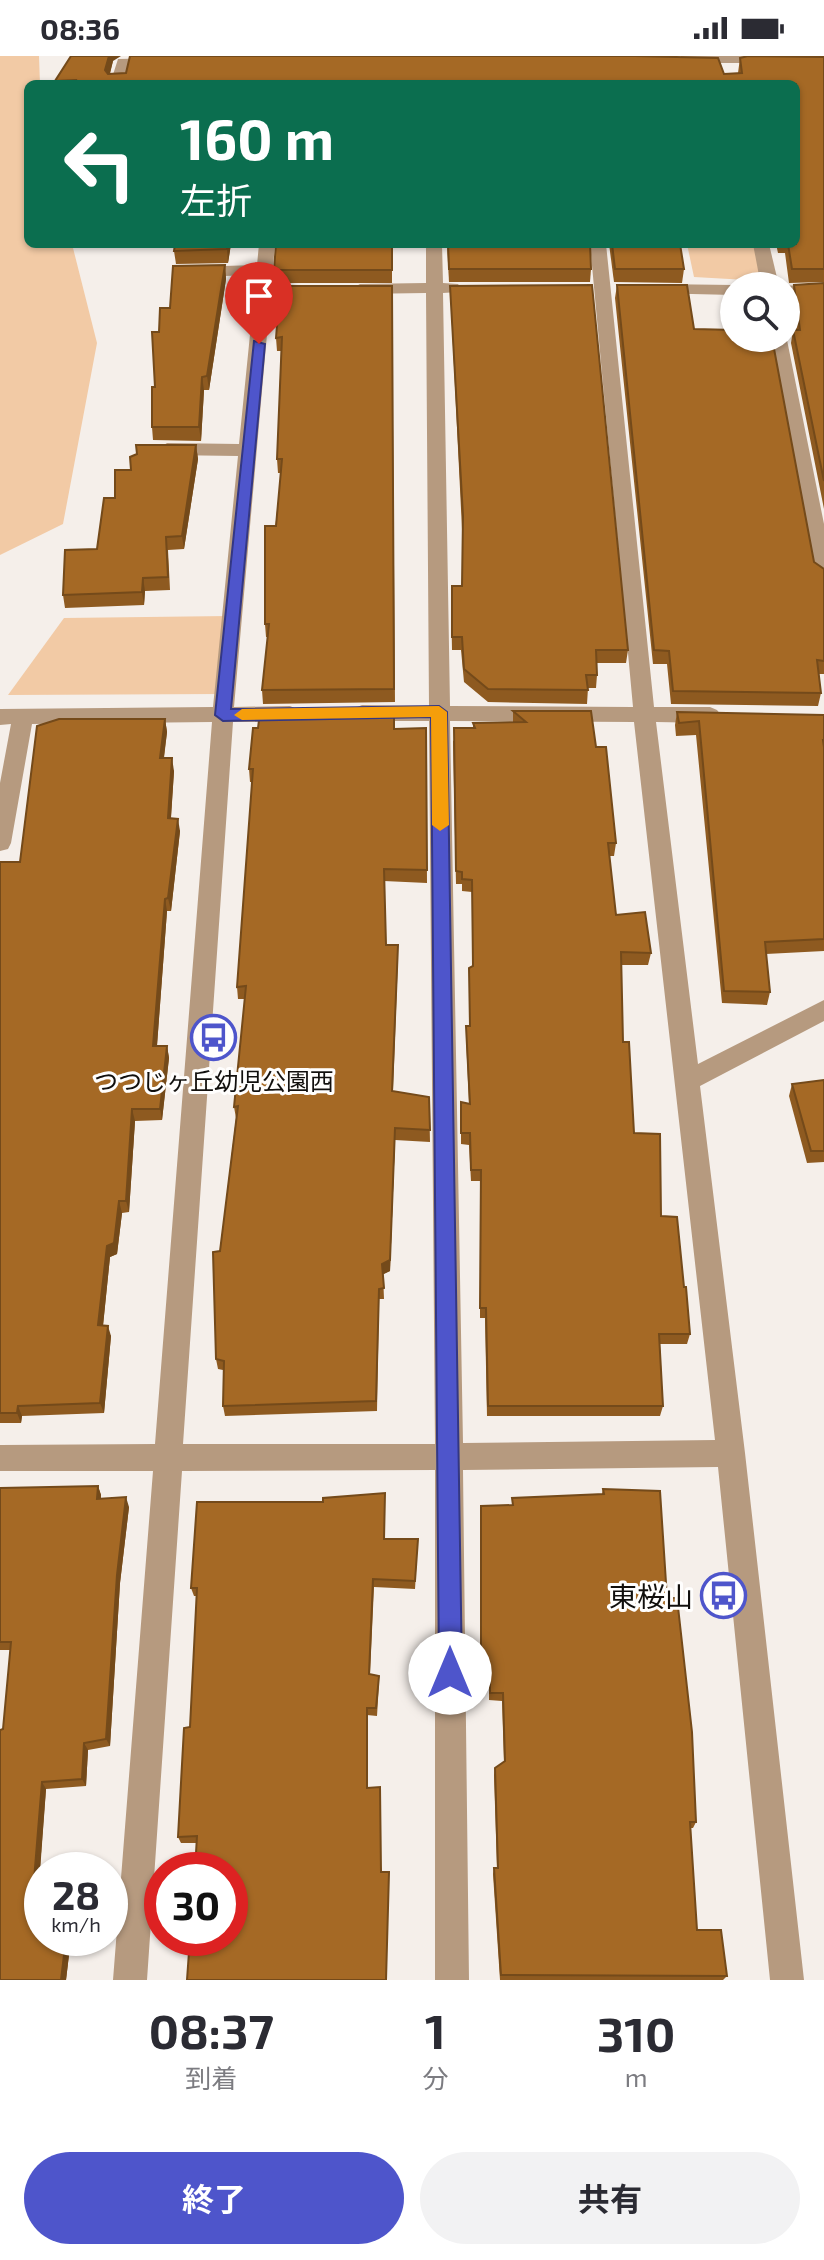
<!DOCTYPE html>
<html lang="ja">
<head>
<meta charset="utf-8">
<style>
	body { margin:0; font-family:"Exo 2","Noto Sans JP",sans-serif; background:#f2f2f3; color:#2b2b33; height:100vh; display:flex; flex-direction:column; font-size:30px; white-space:nowrap }
	* { box-sizing:border-box; margin:0 }
	p { font-size:26px; color:#7c7c81 }
	.icon { flex:none; width:44px; height:44px; fill:none; stroke:currentColor; stroke-width:2; stroke-linecap:round; stroke-linejoin:round }
	.map { position:relative; height:1924px; overflow:hidden }
	.sheet { display:flex; flex-direction:column; background:#fff; flex:1 }
	.sheet>* { flex:none }
	.banner { position:absolute; left:24px; top:24px; width:776px; height:168px; border-radius:12px; box-shadow:0 2px 6px #0004; background:#0b6e4f; color:#fff; overflow:hidden }
	.tools { position:absolute; left:720px; top:216px; display:grid; gap:16px }
	.tools a { display:grid; place-items:center; width:80px; height:80px; border-radius:50%; background:#fff; box-shadow:0 2px 6px #0004; font-size:40px }
	.speed { position:absolute; left:24px; top:1796px; display:flex; gap:16px; font-size:40px; font-weight:700; text-align:center }
	.speed>* { display:grid; place-content:center; width:104px; height:104px; border-radius:50%; background:#fff; box-shadow:0 2px 6px #0004; line-height:1 }
	.speed small { font-size:20px; font-weight:400 }
	.speed .limit { border:12px solid #d22; background:#fff; color:#111 }
	.pin { position:absolute; display:grid; place-items:center; width:68px; height:68px; color:#fff; margin:-82px -34px; border-radius:50% 50% 50% 0; rotate:-45deg; box-shadow:0 0 8px #0007 }
	.pin .icon { rotate:45deg }
	.me { position:absolute; width:88px; margin:-44px; rotate:0deg; stroke-linejoin:round; filter:drop-shadow(0 0 6px #0008) }
	.turn { display:flex; align-items:center; gap:28px; height:168px; padding:0 24px; font-size:36px }
	.turn .icon { width:104px; height:104px; stroke-width:2.5 }
	.turn b { display:block; font-size:56px; line-height:68px }
	.eta { display:flex; justify-content:space-evenly; align-items:center; height:136px; text-align:center }
	.eta b { font-size:48px; font-weight:700; line-height:56px }
	.cta { display:flex; gap:16px; margin-top:auto; padding:16px 24px }
	.cta a { flex:1; height:92px; border-radius:48px; background:#4e55cb; color:#fff; font-size:32px; font-weight:700; line-height:92px; text-align:center }
	.cta a+a { background:#f2f2f3; color:#2b2b33 }
	.status { display:flex; justify-content:space-between; align-items:center; height:56px; padding:0 40px; background:#fff; direction:ltr }
	.status svg { height:22px; fill:currentColor }
	.map>svg:first-child { display:block }
	.green { fill:#f2caa5 }
	.lines { fill:none; stroke-linecap:round; stroke-linejoin:round }
	.minor { fill:#b69a7f; fill-rule:evenodd }
	.wall { fill:#8e5a20 }
	.shaded-wall { fill:#744a1a }
	.building { fill:#a56925; stroke:#744a1a; stroke-width:2 }
	.route { fill:#4e55cb; stroke:#333784; stroke-width:2 }
	.slow { fill:#f59e0b }
	.labels { text-anchor:middle; dominant-baseline:central; stroke-width:6; stroke-linejoin:round; paint-order:stroke }
	.poi-label { font-size:24px; fill:#110f0d; stroke:#fffefd }
	.near-poi-label { font-size:28px; fill:#110f0d; stroke:#fffefd; text-anchor:end }
</style>
</head>
<body>
<div class="status"><b>08:36</b><svg viewBox="0 0 49 12"><path d="M0 12V9h3v3zM5 12V6h3v6zM10 12V3h3v9zM15 12V0h3v12zM26 1h20v11H26zM47 4h2v5h-2z"/></svg></div>
<div class="map">
<svg width="824" height="1924" viewBox="0 0 824 1924">
	<rect width="100%" height="100%" fill="#f5efea"/>
	<!-- green -->
	<g class="green">
		<path d="M0,0H39L40,28H28V188H72L97,287L63,468L0,499Z"/>
		<path d="M687,188H759L765,216L747,224L694,221Z"/>
		<path d="M228,560L221,638L8,639L64,562Z"/>
	</g>
	<g class="lines">
		<!-- minor -->
		<g class="minor">
			<path d="M681,0H824V7H686L681,6Z"/>
			<path d="M162,2L169,6L167,9L129,10L126,28H110L118,3Z"/>
			<path d="M259,188H275L234,651L290,650L297,653L301,658L297,663L290,666H233L183,1388H435L429,665H362L355,662L351,657L355,652L362,649L429,650L426,237L360,238L351,233L360,228L426,227V188H442L443,227L458,228L461,232L458,236L443,237L450,650L633,651L590,188H606L654,651H710L717,654L721,659L717,664L710,667L656,666L698,1008L824,944V965L700,1030L745,1397L804,1924H770L718,1411L463,1414L469,1924H435V1414L182,1415L147,1924H113L153,1415H0V1389L155,1388L212,666L32,668L11,787L8,793L0,795V727L11,668L0,669V653L213,651L238,400L167,399L158,393L167,387L239,388L256,219L192,221L184,216L192,211L257,209ZM450,665L634,666L715,1384L463,1387Z"/>
			<path d="M753,188H769L779,230H761Z"/>
			<path d="M656,228L734,229L739,230H734V239L650,237L647,233Z"/>
			<path d="M824,228V238L786,239V230H781Z"/>
			<path d="M786,279L824,468V526L814,519L770,282H786Z"/>
		</g>
	</g>
	<!-- wall -->
	<g class="wall">
		<path d="M824,1V226L789,227L785,197H778L776,188H796V28H56L55,25L113,5L110,18H724L738,17L740,2Z"/>
		<path d="M231,188L228,207L176,208L174,195Z"/>
		<path d="M392,188V227H275L274,214Z"/>
		<path d="M447,188H590L591,213L590,226H449Z"/>
		<path d="M609,188H680L684,213L682,227L614,226Z"/>
		<path d="M225,209L226,223L209,334H204L201,385L153,384L152,371L159,276L170,252Z"/>
		<path d="M824,227V453L791,287L793,274H795L791,242L794,229Z"/>
		<path d="M617,229L694,273L814,506L824,513V618H819L821,637L818,650L671,648L667,608H653L615,242Z"/>
		<path d="M274,230H392L395,646L263,648L262,634L268,581H266L265,568L281,417H278L277,403L281,295H277L276,282L278,257H275Z"/>
		<path d="M450,230L628,594L626,607H597V619L596,632H588L587,648L488,646L464,626L461,594H452L451,543L462,530V473Z"/>
		<path d="M196,389L198,403L184,493L168,494L170,534L145,535L144,549L65,552L63,539L97,493L115,442L131,414Z"/>
		<path d="M513,655L596,691L616,787L614,800H609L616,859L651,897L648,909H621L623,986L634,1077L684,1231L690,1278L687,1288H660L663,1350L660,1360H487L485,1262H480V1125H471L469,1089L461,1088V1046L469,1048L466,982V970H469V912L472,910V836L462,835V828H456L453,685L473,672V667L513,666Z"/>
		<path d="M677,656L824,659V895L766,898L770,936L767,949L722,947L696,679L676,680L675,669Z"/>
		<path d="M165,663L167,676L164,702L174,715L171,762L180,775L171,855H167L157,990H167L169,1002L162,1064L135,1065L129,1156L122,1157L117,1198L110,1201L103,1269L111,1280L104,1357L22,1360L21,1367H0V806H20Z"/>
		<path d="M426,672L427,827L384,825L386,889L398,902L393,1035L429,1041L430,1086L395,1084L390,1215L383,1218L384,1243H379L377,1355L225,1360L223,1350V1314L218,1313L216,1303L220,1195L236,1062L234,1051L245,943H238L237,931L252,726H250L249,713L394,673Z"/>
		<path d="M824,1024V1106L807,1107L789,1040L792,1028Z"/>
		<path d="M98,1430L101,1439V1443L129,1451L120,1527L110,1690L88,1694L86,1730L46,1733L39,1824L42,1882H71L66,1924H0L3,1673L11,1594H0V1432Z"/>
		<path d="M603,1433L667,1542L696,1766L693,1772H690L697,1874L727,1920L723,1924H500L493,1818L494,1812H497L494,1719L495,1712L504,1706L502,1645L489,1644V1628L480,1626L481,1450L512,1449V1442L602,1438Z"/>
		<path d="M385,1483H418L415,1533L374,1531L370,1618L379,1620V1627L377,1660L367,1659L368,1732L382,1816L389,1822L197,1787H181L178,1781L190,1671L197,1540H194L191,1532Z"/>
	</g>
	<!-- shaded-wall -->
	<g class="shaded-wall">
		<path d="M109,0H121L113,5L107,27L105,14Z"/>
		<path d="M228,188H231L228,207L227,193Z"/>
		<path d="M225,209L226,223L209,334L207,320Z"/>
		<path d="M202,321L204,334L201,385L199,371Z"/>
		<path d="M196,389L198,403L184,493L182,480Z"/>
		<path d="M143,522L145,535L144,549L142,536Z"/>
		<path d="M165,663L167,676L162,715L160,702Z"/>
		<path d="M172,702L174,715L170,775L168,762Z"/>
		<path d="M178,763L180,775L171,855L168,842Z"/>
		<path d="M165,843L167,855L156,1002L153,990Z"/>
		<path d="M167,990L169,1002L162,1064L160,1053Z"/>
		<path d="M132,1053L135,1065L129,1156L126,1145Z"/>
		<path d="M395,1084L390,1215L382,1219V1208Z"/>
		<path d="M119,1145L122,1157L117,1198L110,1201L102,1280L98,1269L107,1190Z"/>
		<path d="M108,1270L111,1280L104,1357L100,1347Z"/>
		<path d="M18,1350L22,1360L21,1367L17,1357Z"/>
		<path d="M98,1430L101,1439L100,1452L97,1443Z"/>
		<path d="M126,1441L129,1451L120,1527L110,1690L106,1683L117,1519Z"/>
		<path d="M84,1687L88,1694L86,1730L82,1723Z"/>
		<path d="M42,1726L46,1733L39,1829L34,1824Z"/>
		<path d="M66,1882H71L66,1924H61Z"/>
	</g>
	<!-- building -->
	<g class="building">
		<path d="M71,0H109L105,14L108,18L126,17L130,0H635L718,2L724,18L742,17L740,2L748,0L824,1V213H792L788,188H796V28H75L76,24L55,25Z"/>
		<path d="M175,188H228L227,193L174,195Z"/>
		<path d="M276,188H392V214H274Z"/>
		<path d="M448,188H590L591,213H449Z"/>
		<path d="M612,188H680L684,213H615Z"/>
		<path d="M225,209L207,320L202,321L199,371H152V331H155L152,276H159L160,252H170L173,210Z"/>
		<path d="M824,227V425L793,274H800L794,229Z"/>
		<path d="M592,229L628,594H596L597,619H586L588,634L488,633L464,613L462,581H452V530H462L463,460L450,230Z"/>
		<path d="M617,229H687L694,273L734,274V282H772L814,506L824,513V605L817,604L821,637L673,635L669,595L654,594Z"/>
		<path d="M274,230H392L394,633L262,634L269,568H265V470H276L282,403H277L282,281L276,282L279,244L274,243Z"/>
		<path d="M136,389H196L182,480L166,481L168,521L143,522L142,536L63,539L65,494L97,493L104,442H115V414H131L130,401L137,398Z"/>
		<path d="M394,654V673L426,672L427,814L384,813L386,889H398L392,1035L429,1041L430,1074L395,1072L390,1204L382,1208L384,1232L379,1233L376,1345L223,1350L224,1305L216,1303L213,1196L220,1195L238,1050L234,1051L246,930L237,931L253,713H249L253,672H258L260,656Z"/>
		<path d="M513,655H591L596,691H606L616,787H608L616,859L645,856L651,897L621,896L623,986H629L634,1077L660,1078L661,1160L677,1161L684,1231H686L690,1278H659L663,1350H488L486,1252H480L481,1114H471L470,1077H461V1046L470,1048L466,970H470L469,912L473,910L472,824L462,823V816L456,815L454,672H475L473,667L526,666Z"/>
		<path d="M677,656L824,659V684H823L824,691V883L765,886L770,936L724,935L699,665L679,667Z"/>
		<path d="M59,663H165L160,702H172L168,762L178,763L168,842L165,843L153,990H167L160,1053H132L126,1145H119L114,1187L107,1190L98,1269L108,1270L100,1347L18,1350L17,1357H0V806H20L37,670Z"/>
		<path d="M824,1024V1095H811L792,1028Z"/>
		<path d="M98,1430L97,1443L126,1441L117,1519L106,1683L84,1687L82,1723L42,1726L34,1824L42,1823V1882H66L61,1924H0V1674L3,1673L11,1586H0V1432Z"/>
		<path d="M603,1433L660,1435L667,1542H677L692,1676L696,1766H690L697,1874H721L727,1920L501,1919L494,1812H498L495,1712L505,1705L503,1637H490V1620L481,1618V1450L513,1449L512,1442L604,1438Z"/>
		<path d="M385,1437L384,1483H418L415,1525L373,1523L369,1618L379,1620L376,1652H367V1732L380,1731L381,1816H389L386,1924H187L190,1882H230V1814H195L197,1780L178,1781L184,1672L190,1671L197,1532H191L197,1446H323V1442Z"/>
	</g>
	<!-- route -->
	<path class="route" d="M254,285L265,288L231,653L439,650L447,656L462,1617L458,1625L450,1628L442,1625L439,1617L431,661L223,665L215,659Z"/>
	<!-- slow -->
	<path class="slow" d="M439,650L447,656L449,769L440,775L432,769L431,661L242,664L234,659L242,653Z"/>
	<!-- icons -->
	<defs>
		<symbol id="bus-ring" viewBox="-11 -11 22 22"><circle r="9.5" fill="#fffefd" stroke="#4e55cb" stroke-width="1.5"/><path d="M-5-6H5V4H4V6H2V4H-2V6H-4V4H-5ZM-3.5-4V0h7V-4ZM-3.5 1.2v1.5H-2V1.2ZM2 1.2v1.5H3.5V1.2Z" fill="#4e55cb"/></symbol>
	</defs>
	<g fill-rule="evenodd">
		<use href="#bus-ring" x="188" y="956" width="51" height="51"/>
		<use href="#bus-ring" x="698" y="1514" width="51" height="51"/>
	</g>
	<g class="labels">
		<!-- poi labels -->
		<g class="poi-label">
			<text x="214" y="1024">つつじヶ丘幼児公園西</text>
		</g>
		<!-- near-poi labels -->
		<g class="near-poi-label">
			<text x="693" y="1540">東桜山</text>
		</g>
	</g>
</svg>
<div class="tools">
<a><svg class="icon" aria-label="search" viewBox="0 0 24 24"><circle cx="10" cy="10" r="6"/><path d="M15 15l6 6"/></svg></a>
</div>
<div class="speed"><div>28<small>km/h</small></div><div class="limit">30</div></div>
<div class="pin" style="left:259px;top:288px;background:#d93025"><svg class="icon" aria-label="arrive" viewBox="0 0 24 24"><path d="M6 21V4h12l-3 4 3 4H6"/></svg></div>
<svg class="me" style="left:450px;top:1617px" viewBox="-20 -20 40 40"><circle r="19" fill="#fff"/><path d="M0-13L10 11 0 6-10 11z" fill="#4e55cb"/></svg>
<div class="banner">
<div class="turn"><svg class="icon" aria-label="left" viewBox="0 0 24 24"><path d="M17 20v-9H6M10 6l-5 5 5 5"/></svg><div><b>160 m</b>左折</div></div>
</div>
</div>
<section class="sheet">
<div class="eta">
<div><b>08:37</b><p>到着</p></div>
<div><b>1</b><p>分</p></div>
<div><b>310</b><p>m</p></div>
</div>
<div class="cta"><a>終了</a><a>共有</a></div>
</section>
</body>
</html>
